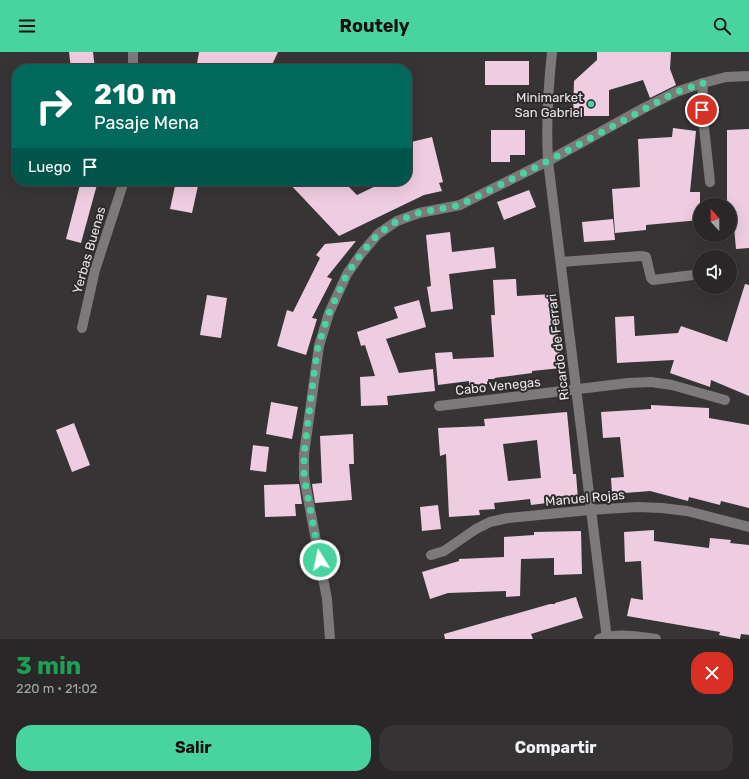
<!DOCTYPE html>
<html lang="es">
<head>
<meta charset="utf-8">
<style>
	body { margin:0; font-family:Rubik,sans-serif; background:#353334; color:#f1f3f6; height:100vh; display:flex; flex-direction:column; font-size:15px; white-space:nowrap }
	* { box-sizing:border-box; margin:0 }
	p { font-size:13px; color:#a5a5a8 }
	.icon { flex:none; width:22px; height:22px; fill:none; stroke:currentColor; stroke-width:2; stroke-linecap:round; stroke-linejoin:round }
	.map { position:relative; height:587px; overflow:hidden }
	.panel { display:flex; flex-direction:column; background:#292728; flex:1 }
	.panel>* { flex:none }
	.banner { position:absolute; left:12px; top:12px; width:400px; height:122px; border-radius:16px; box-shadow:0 4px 16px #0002,0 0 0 1px #454445; background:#00695c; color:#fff; overflow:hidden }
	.needle { width:26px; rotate:339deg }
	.controls { position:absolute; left:693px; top:146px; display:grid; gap:8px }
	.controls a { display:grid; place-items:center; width:44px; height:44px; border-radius:50%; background:#292728; box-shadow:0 4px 16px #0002,0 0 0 1px #454445; font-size:20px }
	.pin { position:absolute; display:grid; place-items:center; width:34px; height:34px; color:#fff; margin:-17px; border:2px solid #fff; border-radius:50%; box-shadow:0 1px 4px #0007 }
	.me { position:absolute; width:44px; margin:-22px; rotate:350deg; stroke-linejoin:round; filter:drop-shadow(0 0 3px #0008) }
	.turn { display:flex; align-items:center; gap:14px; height:84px; padding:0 16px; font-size:18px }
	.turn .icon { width:52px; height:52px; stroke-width:2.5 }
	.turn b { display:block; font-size:28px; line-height:34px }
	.then { display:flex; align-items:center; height:38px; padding:0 16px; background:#0003; gap:8px; font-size:15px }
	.round { display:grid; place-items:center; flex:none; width:42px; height:42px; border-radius:16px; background:#353334 }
	.head { display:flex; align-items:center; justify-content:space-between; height:68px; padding:0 16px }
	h1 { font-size:24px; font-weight:700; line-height:30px; color:#1e9e55 }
	.cta { display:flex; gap:8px; margin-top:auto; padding:8px 16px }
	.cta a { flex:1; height:46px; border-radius:16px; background:#47d49e; color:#111; font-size:16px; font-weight:700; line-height:46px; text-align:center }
	.cta a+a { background:#353334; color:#f1f3f6 }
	header { display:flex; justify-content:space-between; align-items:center; height:52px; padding:0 16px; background:#47d49e; color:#111; font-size:18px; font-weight:700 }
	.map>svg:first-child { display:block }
	.building { fill:#efcde0; fill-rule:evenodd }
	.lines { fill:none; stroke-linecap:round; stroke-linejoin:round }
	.minor { stroke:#7b797a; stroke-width:10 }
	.route { stroke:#47d49e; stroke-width:7; stroke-dasharray:0 12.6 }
	.poi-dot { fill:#47d49e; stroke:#2d2a2c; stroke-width:1.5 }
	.labels { text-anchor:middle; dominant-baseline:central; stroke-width:4; stroke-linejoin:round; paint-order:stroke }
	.poi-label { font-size:13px; fill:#e9e6e7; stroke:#2d2a2c; text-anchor:end }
	.street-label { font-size:13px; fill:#e9e6e7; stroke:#2d2a2c }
</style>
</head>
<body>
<header><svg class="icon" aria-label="menu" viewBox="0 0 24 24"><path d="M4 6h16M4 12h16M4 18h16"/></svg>Routely<svg class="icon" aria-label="search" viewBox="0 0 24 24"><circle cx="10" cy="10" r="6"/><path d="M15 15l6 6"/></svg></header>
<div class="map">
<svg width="749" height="587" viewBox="0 0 749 587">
	<rect width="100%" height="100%" fill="#373436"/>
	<!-- building -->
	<g class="building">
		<path d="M69,0H93L95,17H71Z"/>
		<path d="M199,0H278L270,17H196Z"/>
		<path d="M597,0H671L670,17L676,33L650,46L643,28L609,38V64H573L574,29L597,8Z"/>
		<rect x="485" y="9" width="44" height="24"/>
		<path d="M673,76L696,79L690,140H700V168L646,173V178L615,181L612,137L640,135L638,87L672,85Z"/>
		<path d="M749,77V196L736,197L732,153H727V78Z"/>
		<path d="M491,78H525V103H510V110H491Z"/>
		<path d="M432,85L443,130L439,131L442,139L424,143L339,184L287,129H343L357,143L386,129H407V91Z"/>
		<path d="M81,129H98L81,191L66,187Z"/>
		<path d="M176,129H199L192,161L170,157Z"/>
		<path d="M529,138L536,155L504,168L497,150Z"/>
		<path d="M613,167L615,188L584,190L582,170Z"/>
		<path d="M450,180L452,200L494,195L496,216L449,222L453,257L431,260L427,235L431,234L426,183Z"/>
		<path d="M356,189L327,225L332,227L312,266L317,267L306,303L277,294L287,258L293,260L320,206L316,203L325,192Z"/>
		<path d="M516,227L517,244L553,242L555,275H557L561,316L532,319V321L494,326L495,327H488L489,332L469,333V329L438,333L435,301L452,300L453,307L494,305L491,263H495L493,228Z"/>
		<path d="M745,232L749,233V344L711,328L710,335L670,321L674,308L617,311L615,265L634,264L635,284L678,281L681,274L727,290Z"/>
		<path d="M207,243L227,246L221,286L200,283Z"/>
		<path d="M419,248L426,275L386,287L399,321L433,317L435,339L387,344L388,353L361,354L360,325L375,324L365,293L361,294L357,280L398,266L394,255Z"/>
		<path d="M271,350L298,355L292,387L266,382Z"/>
		<path d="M651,353L709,356V366L749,373V456L721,449L720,453L689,445L688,449L650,439L612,442L611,426L624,425L620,385L603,386L601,360L651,357Z"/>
		<path d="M567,360L573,422H576L578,447L531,453L530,447L494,451L495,457L479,458L480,463L449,465L446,402L440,404L438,376L485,374L484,367ZM537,388L541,426L508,429L503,392Z"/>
		<path d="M74,371L90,413L72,420L56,378Z"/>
		<path d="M353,382L354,412H349L352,448L315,451L312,432L322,431L320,384Z"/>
		<path d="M253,393L269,395L266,420L250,418Z"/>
		<path d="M299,432L302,452H295L296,464L265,465L264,433Z"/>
		<path d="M438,453L441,477L422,479L420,455Z"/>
		<path d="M654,478V489L709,496L710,486L731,488L730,491L749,493V583L741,582L740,587L719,583L720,580L627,564L631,546L643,548L641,509L625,510L624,480Z"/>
		<path d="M581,479L582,522L554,523V506L521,507L520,544L506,545V539L448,541L430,547L422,520L459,509V507L504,505V485L534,483V480Z"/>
		<path d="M576,545L583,566L531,582L533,587H445L444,582L550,552H555V551Z"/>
	</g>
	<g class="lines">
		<!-- minor -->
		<g class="minor">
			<path d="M552,0C548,37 546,72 548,109L607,587"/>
			<path d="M133,17V0"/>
			<path d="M703,31L702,57L710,130"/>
			<path d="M561,210L641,204L646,205L651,226L653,228L693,223"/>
			<path d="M82,276L95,218L124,129"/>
			<path d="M439,354L628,331L651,330L672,333L725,348"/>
			<path d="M431,503L444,499L476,477L490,470L508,466L590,458L637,455L662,456L687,459L749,475"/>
			<path d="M330,587L327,547L304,425V402L319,294L329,261L347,222L361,202L378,182L397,169L419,161L460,153L548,109L644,56L676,40L703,31L726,25L749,24"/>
			<path d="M599,587C617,581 637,584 656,587"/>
		</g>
	</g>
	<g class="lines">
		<!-- route -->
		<path class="route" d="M320,508L304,425V402L314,322L318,294L329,261L347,222L361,202L378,182L397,169L418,161L460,153L548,109L665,46L676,40L703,31L702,58"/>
	</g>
	<!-- markers -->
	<circle class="poi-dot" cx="591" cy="52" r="4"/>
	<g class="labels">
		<!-- poi labels -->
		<g class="poi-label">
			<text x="583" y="45">Minimarket<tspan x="583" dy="15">San Gabriel</tspan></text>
		</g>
		<!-- street labels -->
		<g class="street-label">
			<text transform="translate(89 198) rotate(-74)">Yerbas Buenas</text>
			<text transform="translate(558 295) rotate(-97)">Ricardo de Ferrari</text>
			<text transform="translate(498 334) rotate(-6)">Cabo Venegas</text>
			<text transform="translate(585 446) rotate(-5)">Manuel Rojas</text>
		</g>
	</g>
</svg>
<div class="controls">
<a><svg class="needle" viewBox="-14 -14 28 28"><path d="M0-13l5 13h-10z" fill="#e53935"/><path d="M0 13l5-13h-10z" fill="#a5a5a8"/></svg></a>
<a><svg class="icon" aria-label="sound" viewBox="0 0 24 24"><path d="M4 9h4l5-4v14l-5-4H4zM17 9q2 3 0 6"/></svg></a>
</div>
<div class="pin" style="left:702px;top:58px;background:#d93025"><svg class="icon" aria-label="arrive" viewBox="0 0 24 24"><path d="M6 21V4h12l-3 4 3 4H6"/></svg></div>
<svg class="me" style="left:320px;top:508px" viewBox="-20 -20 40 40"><circle r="17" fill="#47d49e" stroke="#fff" stroke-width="3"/><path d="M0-11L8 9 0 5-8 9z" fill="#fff"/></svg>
<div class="banner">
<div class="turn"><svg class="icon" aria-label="right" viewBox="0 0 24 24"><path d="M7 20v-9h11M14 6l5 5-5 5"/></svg><div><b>210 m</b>Pasaje Mena</div></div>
<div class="then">Luego<svg class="icon" aria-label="arrive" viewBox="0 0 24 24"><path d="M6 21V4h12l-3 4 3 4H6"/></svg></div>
</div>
</div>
<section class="panel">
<div class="head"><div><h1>3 min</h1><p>220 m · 21:02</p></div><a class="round" style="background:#d93025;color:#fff"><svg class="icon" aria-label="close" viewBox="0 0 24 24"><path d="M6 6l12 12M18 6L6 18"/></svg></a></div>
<div class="cta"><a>Salir</a><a>Compartir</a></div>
</section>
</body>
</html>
